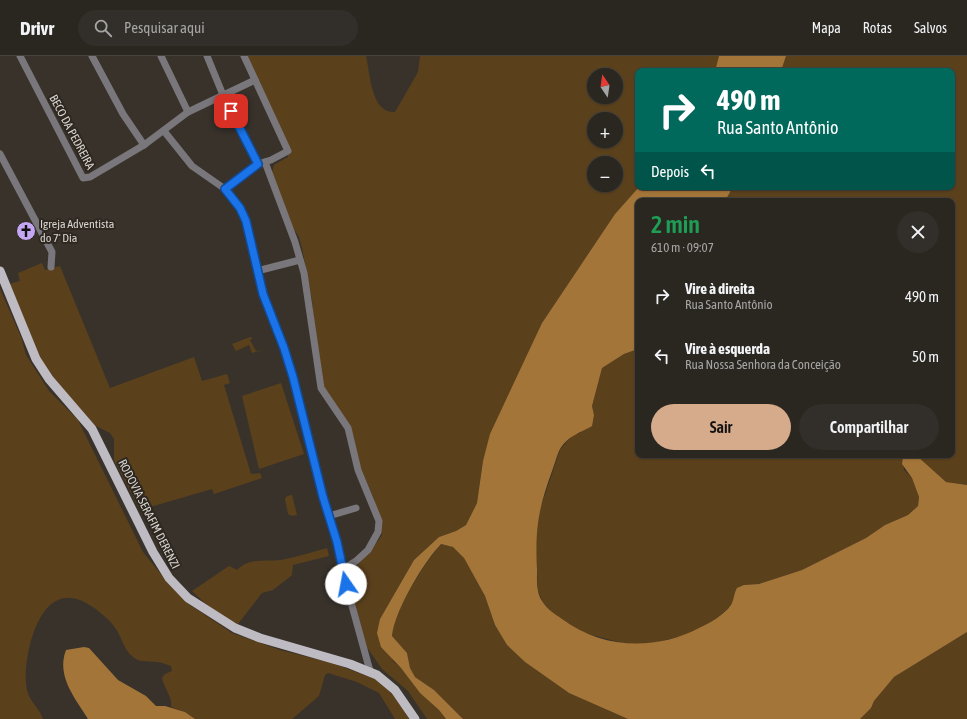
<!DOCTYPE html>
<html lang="pt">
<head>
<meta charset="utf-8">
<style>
	body { margin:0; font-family:"Asap Condensed",sans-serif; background:#322e29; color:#f1f3f6; height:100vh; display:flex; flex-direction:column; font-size:15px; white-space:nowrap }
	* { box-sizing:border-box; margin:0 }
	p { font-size:13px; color:#a5a5a5 }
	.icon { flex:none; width:22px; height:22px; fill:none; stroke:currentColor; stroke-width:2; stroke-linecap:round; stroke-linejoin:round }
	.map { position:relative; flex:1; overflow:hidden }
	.sheet { position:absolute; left:635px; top:142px; width:320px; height:260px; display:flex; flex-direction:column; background:#2a2620; border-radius:8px; box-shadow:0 1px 3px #0004,0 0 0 1px #46433e }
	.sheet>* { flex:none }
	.guide { position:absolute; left:635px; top:12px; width:320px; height:122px; border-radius:8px; box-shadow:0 1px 3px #0004,0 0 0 1px #46433e; background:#00695c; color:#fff; overflow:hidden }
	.needle { width:26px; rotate:347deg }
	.fabs { position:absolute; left:587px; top:12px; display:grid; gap:8px }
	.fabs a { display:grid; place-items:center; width:36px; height:36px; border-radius:50%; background:#2a2620; box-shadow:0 1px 3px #0004,0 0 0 1px #46433e; font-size:20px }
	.pin { position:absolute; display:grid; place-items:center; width:34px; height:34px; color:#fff; margin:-17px; border-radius:8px; box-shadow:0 2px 6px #0006 }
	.me { position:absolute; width:44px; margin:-22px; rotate:348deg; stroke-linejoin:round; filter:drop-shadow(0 0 3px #0008) }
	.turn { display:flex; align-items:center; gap:14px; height:84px; padding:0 16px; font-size:18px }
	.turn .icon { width:52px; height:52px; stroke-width:2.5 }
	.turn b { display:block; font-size:28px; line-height:34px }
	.then { display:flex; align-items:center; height:38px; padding:0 16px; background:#0003; gap:8px; font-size:15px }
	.round { display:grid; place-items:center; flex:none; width:42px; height:42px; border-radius:21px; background:#322e29 }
	.overview { display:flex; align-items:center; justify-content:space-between; height:68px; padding:0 16px }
	h1 { font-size:24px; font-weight:600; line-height:30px; color:#1e9e55 }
	.action { display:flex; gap:8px; margin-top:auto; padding:8px 16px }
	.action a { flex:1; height:46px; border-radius:24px; background:#d6ab8b; color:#111; font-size:16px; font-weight:600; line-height:46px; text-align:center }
	.action a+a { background:#322e29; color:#f1f3f6 }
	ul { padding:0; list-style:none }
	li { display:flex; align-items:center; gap:12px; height:60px; padding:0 16px }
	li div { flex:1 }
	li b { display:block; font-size:15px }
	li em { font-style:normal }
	header { display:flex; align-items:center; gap:24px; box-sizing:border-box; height:56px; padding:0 20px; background:#2a2620; border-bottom:1px solid #46433e }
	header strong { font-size:19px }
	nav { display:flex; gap:22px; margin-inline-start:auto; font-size:14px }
	.search { width:280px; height:36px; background:#322e29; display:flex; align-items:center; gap:10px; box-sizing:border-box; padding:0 14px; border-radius:22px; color:#a5a5a5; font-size:15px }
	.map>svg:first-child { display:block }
	.green { fill:#5b401c; fill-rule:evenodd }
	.water { fill:#a37538 }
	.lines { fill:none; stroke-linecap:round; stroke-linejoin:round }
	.minor { stroke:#79777b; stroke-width:7 }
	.major { stroke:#bebbc3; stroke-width:9 }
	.route-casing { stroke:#114b97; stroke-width:10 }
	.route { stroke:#1a73e8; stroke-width:7 }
	.labels { text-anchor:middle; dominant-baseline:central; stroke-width:4; stroke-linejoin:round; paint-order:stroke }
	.street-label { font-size:12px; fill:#d9d5d0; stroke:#2e2821 }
	.poi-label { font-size:12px; fill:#d9d5d0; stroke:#2e2821; text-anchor:start }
</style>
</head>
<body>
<header>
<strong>Drivr</strong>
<div class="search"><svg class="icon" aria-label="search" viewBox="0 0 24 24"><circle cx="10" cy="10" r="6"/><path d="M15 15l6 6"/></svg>Pesquisar aqui</div>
<nav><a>Mapa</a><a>Rotas</a><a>Salvos</a></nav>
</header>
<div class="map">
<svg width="967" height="663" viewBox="0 0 967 663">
	<rect width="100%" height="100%" fill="#38322b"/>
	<!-- green -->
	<g class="green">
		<path d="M247,0H366C370,17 371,58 395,56L418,16L420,0H719L715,15H638L639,131L615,158L542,267L483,405L477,447L466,469L456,475L439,481L414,504L380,563L393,605L401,612L420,637L439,654L446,663H427L408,635L382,613L366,590L353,539L347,526C355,508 372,495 382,479L374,443L360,410L353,379L325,335L319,316L312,244L302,192L299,181L288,164L272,117L274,109L288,101V91ZM594,19H616V41H594ZM594,63H616V85H594ZM594,107H616V129H594Z"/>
		<path d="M786,0H967V429L946,426L916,399H952V145H725L733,131H952V15H781Z"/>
		<path d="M42,207L45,214L60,210L110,332L194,301L202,325L227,318L230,327L224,329L251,418L260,417L262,422L214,438L212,433L140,454L114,404V383L110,377L94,369L50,320L37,298L9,228L20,225L18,217Z"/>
		<path d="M0,233L21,281L26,299L49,335L78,364L143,496L168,527L190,549L232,577L280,594L332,607L375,623L395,640L409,663H395L379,637L357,626L328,617L325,619L319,640L292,663H195L185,656L171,651C173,642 164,632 162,622L165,618L172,615L171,610C167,609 162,606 157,606C149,605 140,607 133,601C124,594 122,582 116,573C111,565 104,560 97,554C71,534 51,538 37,568C29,585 21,622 29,640C33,648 40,654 43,663H0Z"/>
		<path d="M250,281L253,282L250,284L256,295L262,294L252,297L249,289L236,295L232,288Z"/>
		<path d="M638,293V399H906L903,401L904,414L912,422L919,441L918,450L908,459L885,469L866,482L802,514L759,528L744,529L731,550L713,566L686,579L650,588H626L577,575L551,555L542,545L538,534L535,486L538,459L560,394L572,379L580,377L594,359L592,350L602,312L624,298Z"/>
		<path d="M281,327L304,398L259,413L242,340Z"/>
		<path d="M292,439L297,459L292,460L288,458L285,443L287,440Z"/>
		<path d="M441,488L453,491L464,502L485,540L495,569L507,589L525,606L569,637L628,663H463L434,634L415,621L410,613L407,597L392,580C395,553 423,509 441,488Z"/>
		<path d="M327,492L329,500L293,509L292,519L273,534L262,537L238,568C220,560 206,549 192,535L229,510L237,514C250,501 265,506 281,504C296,501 312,496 327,492Z"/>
		<path d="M967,576V663H860L871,652L874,645L894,621Z"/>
	</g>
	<!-- water -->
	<g class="water">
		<path d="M719,0H786L781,15H715Z"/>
		<path d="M639,131H733L725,145H638V293L624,298L602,312L592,350L594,359L592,370C578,378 567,380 559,395C556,402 554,410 551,418C538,454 535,474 537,513C537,523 536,536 542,545C547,553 555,558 562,563C602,593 655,595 699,572C710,567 724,559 731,549C734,544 734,537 737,532L744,529L759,528L802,514L866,482L885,469L908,459L918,450L919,441L912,422L902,408L903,401L906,399H916L946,426L967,429V576L894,621L874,645L871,652L860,663H628L569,637L525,606L507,589L495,569L485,540L464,502L453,491L441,488C423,507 395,554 392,580L407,597L410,612L415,621L434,634L463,663H446L439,654L420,637L401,612L381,591L377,577L380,563L414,504L439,481L456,475L466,469L477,447L483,405L490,378L542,267L615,158Z"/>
		<path d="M84,591L89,592L118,624L146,640L156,650H165L185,656L195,663H88C75,642 56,620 66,594Z"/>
	</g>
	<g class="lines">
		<!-- minor -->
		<g class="minor">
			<path d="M20,0L83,122L90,121L144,89L188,56L255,24"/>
			<path d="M92,0L123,58L144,89"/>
			<path d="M161,0L188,56"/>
			<path d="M207,0L223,39L258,108"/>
			<path d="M164,75L192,110L225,133L240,152L246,165L263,238L284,292L293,321L323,441L337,486L346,528L370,615"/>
			<path d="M0,98L52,196L51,211"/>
			<path d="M265,106L295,186L304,217L321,332L348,372L358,414L379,465L378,476L368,494L356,505L343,513"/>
			<path d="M225,133L258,108L271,104L288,95L244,0"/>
			<path d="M257,215L300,204"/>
			<path d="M329,460L356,452"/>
		</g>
		<!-- major -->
		<path class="major" d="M0,215L36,303L49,323L92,373L153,496L169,522L188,542L235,572L260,582L350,608L377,619L395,634L415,663"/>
	</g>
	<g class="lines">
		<defs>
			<path id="route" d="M231,55L258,108L225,133L240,152L246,165L263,238L284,292L293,321L323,441L337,486L346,528"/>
		</defs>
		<!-- route casing -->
		<use href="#route" class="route-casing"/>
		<!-- route -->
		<use href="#route" class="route"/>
	</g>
	<!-- icons -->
	<defs>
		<symbol id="church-disc" viewBox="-11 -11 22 22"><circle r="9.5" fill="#c4a7f2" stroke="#2e2821"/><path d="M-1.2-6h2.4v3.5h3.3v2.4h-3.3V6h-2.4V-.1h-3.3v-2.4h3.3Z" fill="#111"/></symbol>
	</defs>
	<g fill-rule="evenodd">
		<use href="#church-disc" x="15" y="164" width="22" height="22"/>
	</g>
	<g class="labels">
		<!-- street labels -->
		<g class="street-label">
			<text transform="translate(72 76) rotate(62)">BECO DA PEDREIRA</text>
			<text transform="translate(149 458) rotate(63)">RODOVIA SERAFIM DERENZI</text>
		</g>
		<!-- poi labels -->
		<g class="poi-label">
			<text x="40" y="168">Igreja Adventista<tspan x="40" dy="14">do 7˚ Dia</tspan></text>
		</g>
	</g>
</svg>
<div class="fabs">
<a><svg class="needle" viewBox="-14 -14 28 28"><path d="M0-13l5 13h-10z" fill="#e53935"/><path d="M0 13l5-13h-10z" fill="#a5a5a5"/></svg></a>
<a>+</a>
<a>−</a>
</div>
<div class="pin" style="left:231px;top:55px;background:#d93025"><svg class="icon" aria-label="arrive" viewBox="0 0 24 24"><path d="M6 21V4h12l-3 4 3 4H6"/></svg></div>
<svg class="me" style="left:346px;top:528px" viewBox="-20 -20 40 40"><circle r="19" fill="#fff"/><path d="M0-13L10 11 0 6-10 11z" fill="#1a73e8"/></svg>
<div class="guide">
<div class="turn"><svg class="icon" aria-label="right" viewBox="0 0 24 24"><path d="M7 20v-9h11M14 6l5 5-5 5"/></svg><div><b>490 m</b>Rua Santo Antônio</div></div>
<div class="then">Depois<svg class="icon" aria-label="left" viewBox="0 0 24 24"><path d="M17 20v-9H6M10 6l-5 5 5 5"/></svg></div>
</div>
<section class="sheet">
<div class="overview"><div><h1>2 min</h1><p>610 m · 09:07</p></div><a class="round"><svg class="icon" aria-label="close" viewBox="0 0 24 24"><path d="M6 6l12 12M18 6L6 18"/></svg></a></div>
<ul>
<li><svg class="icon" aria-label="right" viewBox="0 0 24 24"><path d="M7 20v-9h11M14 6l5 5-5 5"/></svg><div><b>Vire à direita</b><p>Rua Santo Antônio</p></div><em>490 m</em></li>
<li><svg class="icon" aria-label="left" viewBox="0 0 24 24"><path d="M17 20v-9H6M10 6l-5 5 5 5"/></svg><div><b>Vire à esquerda</b><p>Rua Nossa Senhora da Conceição</p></div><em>50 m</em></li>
</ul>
<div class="action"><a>Sair</a><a>Compartilhar</a></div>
</section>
</div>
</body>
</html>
